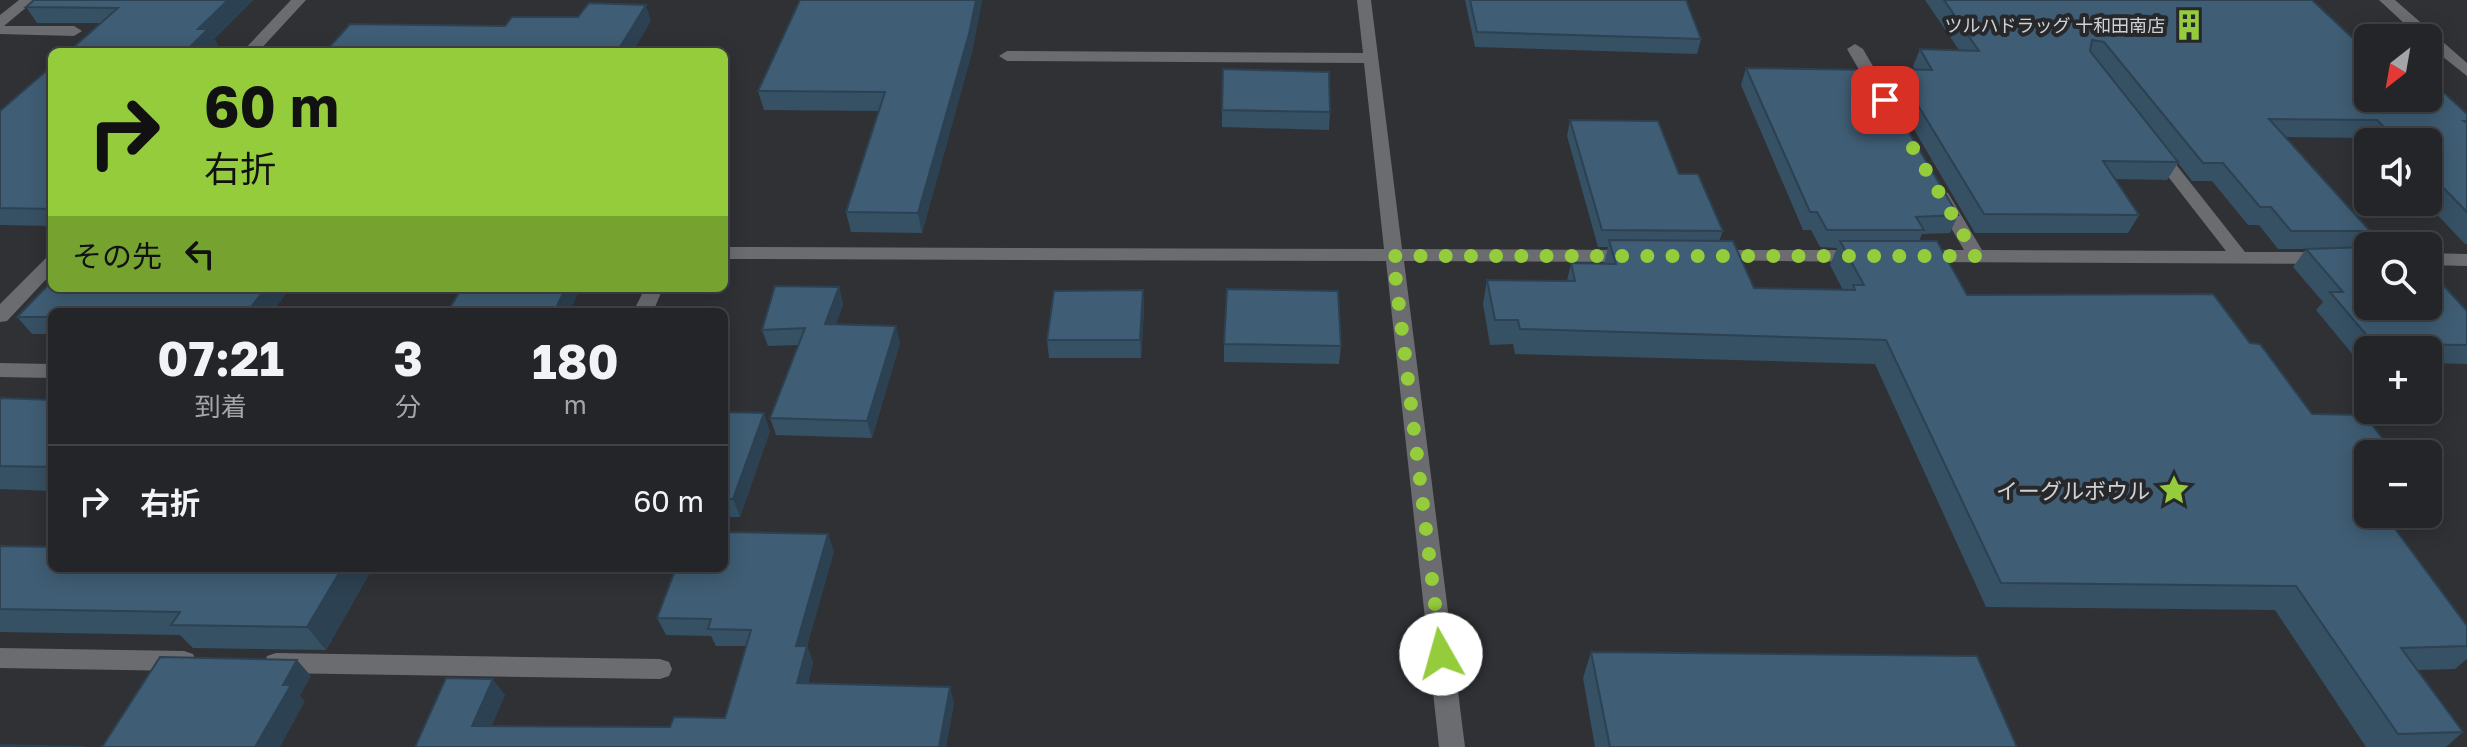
<!DOCTYPE html>
<html lang="ja">
<head>
<meta charset="utf-8">
<style>
	body { margin:0; font-family:"Golos Text","Noto Sans JP",sans-serif; background:#2c2d30; color:#f1f3f6; height:100vh; display:flex; flex-direction:column; font-size:30px; white-space:nowrap }
	* { box-sizing:border-box; margin:0 }
	p { font-size:26px; color:#a3a5a8 }
	.icon { flex:none; width:44px; height:44px; fill:none; stroke:currentColor; stroke-width:2; stroke-linecap:round; stroke-linejoin:round }
	.map { position:relative; flex:1; overflow:hidden }
	.side { position:absolute; left:48px; top:308px; width:680px; height:264px; display:flex; flex-direction:column; background:#242528; border-radius:12px; box-shadow:0 4px 20px #0003,0 0 0 2px #414245 }
	.side>* { flex:none }
	.hud { position:absolute; left:48px; top:48px; width:680px; height:244px; border-radius:12px; box-shadow:0 4px 20px #0003,0 0 0 2px #414245; background:#94cc3c; color:#111; overflow:hidden }
	.needle { width:52px; rotate:211deg }
	.controls { position:absolute; left:2354px; top:24px; display:grid; gap:16px }
	.controls a { display:grid; place-items:center; width:88px; height:88px; border-radius:12px; background:#242528; box-shadow:0 4px 20px #0003,0 0 0 2px #414245; font-size:40px }
	.pin { position:absolute; display:grid; place-items:center; width:68px; height:68px; color:#fff; margin:-34px; border-radius:16px; box-shadow:0 4px 12px #0006 }
	.me { position:absolute; width:88px; margin:-44px; rotate:353deg; stroke-linejoin:round; filter:drop-shadow(0 0 6px #0008) }
	.turn { display:flex; align-items:center; gap:28px; height:168px; padding:0 24px; font-size:36px }
	.turn .icon { width:104px; height:104px; stroke-width:2.5 }
	.turn b { display:block; font-size:56px; line-height:68px }
	.then { display:flex; align-items:center; height:76px; padding:0 24px; background:#0003; gap:16px; font-size:30px }
	.eta { display:flex; justify-content:space-evenly; align-items:center; height:136px; text-align:center }
	.eta b { font-size:48px; font-weight:700; line-height:56px }
	ul { padding:0; list-style:none }
	li { display:flex; align-items:center; gap:24px; height:112px; padding:0 24px; border-top:2px solid #414245 }
	li div { flex:1 }
	li b { display:block; font-size:30px }
	li em { font-style:normal }
	.map>svg:first-child { display:block }
	.lines { fill:none; stroke-linecap:round; stroke-linejoin:round }
	.minor { fill:#6b6c70; fill-rule:evenodd }
	.wall { fill:#365064 }
	.shaded-wall { fill:#2c4151 }
	.building { fill:#3f5d74; stroke:#2c4151; stroke-width:2 }
	.route { stroke:#94cc3c; stroke-width:14; stroke-dasharray:0 25.2 }
	.labels { text-anchor:middle; dominant-baseline:central; stroke-width:8; stroke-linejoin:round; paint-order:stroke }
	.far-poi-label { font-size:18px; fill:#d0d1d3; stroke:#26282b; text-anchor:end }
	.poi-label { font-size:22px; fill:#d0d1d3; stroke:#26282b; text-anchor:end }
</style>
</head>
<body>
<div class="map">
<svg width="2467" height="747" viewBox="0 0 2467 747">
	<rect width="100%" height="100%" fill="#303135"/>
	<g class="lines">
		<!-- minor -->
		<g class="minor">
			<path d="M19,0H35L4,26H74L82,31L74,36L0,34V15Z"/>
			<path d="M291,0H306L258,52H242Z"/>
			<path d="M1357,0H1371L1402,249L1632,250L1641,256L1632,262L1404,261L1465,747H1439L1386,261L724,259V247L1384,249L1364,63L1007,61L999,56L1007,51L1363,53Z"/>
			<path d="M2379,0H2395L2467,63V76L2428,45V38H2420Z"/>
			<path d="M1855,44L1863,49L1889,94L1887,97H1875L1873,94L1847,49Z"/>
			<path d="M2157,147L2163,148L2245,252H2368V264L1920,262L1911,256L1920,250H1964L1933,197L1942,192L1948,193L1982,250L2226,251L2149,152Z"/>
			<path d="M1712,250H1860L1869,256L1860,262L1706,260L1703,256L1706,252Z"/>
			<path d="M2428,253L2467,254V266L2428,265Z"/>
			<path d="M52,256V273L7,321L0,322V304L46,258Z"/>
			<path d="M645,288H663L653,312H633Z"/>
			<path d="M0,363L52,364V378L0,377Z"/>
			<path d="M0,648L184,651L193,654L196,661L193,668L184,671L0,668Z"/>
			<path d="M276,653L660,659L669,662L672,669L669,676L660,679L276,673L267,670L264,663L267,656Z"/>
		</g>
	</g>
	<!-- wall -->
	<g class="wall">
		<path d="M34,0H253L214,39L218,45L211,52H68L100,23H37L26,7Z"/>
		<path d="M800,0H982L972,52L922,233L851,232L846,212L879,111L764,110L758,91Z"/>
		<path d="M1465,0H1686L1701,39L1697,54L1475,47Z"/>
		<path d="M1925,0H2312L2359,44L2467,114V244H2465L2425,202H2428V142H2368L2364,138L2285,137L2370,231L2357,248L2368,306L2467,311V364L2428,363V350H2368V362H2359L2316,310L2323,302L2293,267L2306,249H2278L2259,225H2248L2212,181H2192L2178,163L2167,180L2115,179L2139,215L2128,233H1975L1889,87L1896,69L1915,70L1913,66L1920,49L1959,50Z"/>
		<path d="M52,66V226L0,225V111Z"/>
		<path d="M1746,68L1958,215L1950,233L1922,234L1919,241L1967,295L2368,514H2420L2409,526L2392,525L2467,626V659L2455,669L2418,670L2463,732L2446,747H2366L2275,610L1986,607L1875,364L1515,354L1513,344L1490,345L1483,304L1487,280L1567,281L1571,263L1604,264L1608,247H1598L1567,136L1570,120L1679,174L1723,231L1719,241L1754,288L1843,290L1830,265L1837,248L1820,247L1811,230H1803L1741,85Z"/>
		<path d="M1222,110L1330,112L1329,130L1222,127Z"/>
		<path d="M839,287L843,304L836,324L900,343L872,438L776,435L770,418L798,345L768,346L762,330Z"/>
		<path d="M52,288H290L272,312H52V334H32L17,317Z"/>
		<path d="M1143,290L1144,309L1141,358H1049L1047,340Z"/>
		<path d="M1224,344L1341,346L1339,364L1224,362Z"/>
		<path d="M0,398L52,400V491L0,489Z"/>
		<path d="M724,412L770,431L740,517H724Z"/>
		<path d="M0,546L369,574L326,650L193,648L180,635L0,632Z"/>
		<path d="M834,551L807,646L813,662L808,684L954,703L946,747H415L505,695L491,726L670,727L725,718L746,646H716L711,636L666,635L657,618Z"/>
		<path d="M1591,652L2017,747H1595L1583,678Z"/>
	</g>
	<!-- shaded-wall -->
	<g class="shaded-wall">
		<path d="M228,0H253L214,39L218,45L211,52H185L198,29Z"/>
		<path d="M976,0H982L972,52L922,233L918,213Z"/>
		<path d="M646,5L651,21L633,52H617Z"/>
		<path d="M839,287L843,304L830,341L825,324Z"/>
		<path d="M266,288H290L272,312H247Z"/>
		<path d="M566,288H581L569,312H554Z"/>
		<path d="M1143,290L1144,309L1141,358L1140,340Z"/>
		<path d="M896,326L900,343L872,438L867,421Z"/>
		<path d="M764,413L770,431L740,517L733,499Z"/>
		<path d="M828,534L834,551L807,646L813,662L804,700L797,683L796,646Z"/>
		<path d="M342,568H364L369,574L326,650L307,627Z"/>
		<path d="M297,660L311,676L300,696L305,701L280,747H255L283,685Z"/>
		<path d="M493,679L505,695L485,742L472,726Z"/>
		<path d="M950,687L954,703L946,747H939Z"/>
	</g>
	<!-- building -->
	<g class="building">
		<path d="M34,0H228L198,29H208L185,52H68L118,8L26,7Z"/>
		<path d="M800,0H976L969,34L918,213L846,212L885,92L758,91Z"/>
		<path d="M1470,0H1686L1701,39L1477,32Z"/>
		<path d="M1944,0H2312L2359,44L2368,45V98H2428V78L2467,114V121H2464L2467,123V212L2428,172V142H2399L2377,120L2269,119L2370,231H2291L2271,207H2260L2223,163H2203L2104,42L2092,40L2090,51L2178,162L2103,161L2139,215L1984,214L1896,69L1932,70L1920,49L1979,51Z"/>
		<path d="M589,3L646,5L617,52H325L350,24L505,26L512,17H578Z"/>
		<path d="M52,66V209L0,208V111Z"/>
		<path d="M1746,68L1872,70L1958,215L1916,217L1924,230H1827L1817,212H1810Z"/>
		<path d="M1223,69L1329,72L1330,112L1222,110Z"/>
		<path d="M1570,120L1658,121L1679,174H1698L1723,231L1602,230Z"/>
		<path d="M1609,240L1733,241L1754,288L1855,290L1853,285H1864L1840,241H1937L1967,295L2213,294L2250,343L2260,344L2312,414L2364,415L2395,454H2368V514H2384L2467,626V646L2401,648L2463,732L2398,734L2296,586L2001,583L1886,340L1520,329L1518,320H1495L1487,280L1575,281L1571,263L1616,264Z"/>
		<path d="M2368,247V306H2428V286H2444L2467,311V345L2374,344L2330,292H2343L2306,249Z"/>
		<path d="M52,281V288H266L247,312H52V317H17Z"/>
		<path d="M775,286L839,287L825,324L896,326L867,421L770,418L805,328L762,330Z"/>
		<path d="M462,288H566L554,312H447Z"/>
		<path d="M1227,289L1338,291L1341,346L1224,344Z"/>
		<path d="M1143,290L1140,340H1047L1054,291Z"/>
		<path d="M0,398L52,400V467L0,466Z"/>
		<path d="M724,412L764,413L733,499H724Z"/>
		<path d="M724,532L828,534L796,646H807L797,683L950,687L939,747H415L446,678L493,679L472,726L670,727L674,717L725,718L751,630L708,629L711,619L657,618L676,568H724Z"/>
		<path d="M0,546L52,547V568H342L307,627L171,625L180,612L0,609Z"/>
		<path d="M1591,652L1977,656L2017,747H1610Z"/>
		<path d="M160,657L297,660L283,685H291L255,747H102Z"/>
		<path d="M0,745L83,747H0Z"/>
	</g>
	<g class="lines">
		<!-- route -->
		<path class="route" d="M1441,654L1393,256H1976L1885,100"/>
	</g>
	<!-- icons -->
	<defs>
		<symbol id="building-bare" viewBox="-9 -9 18 18"><path d="M-4-6H4V6H1V3H-1V6H-4ZM-2.5-4.3h1.7v1.8h-1.7ZM.8-4.3h1.7v1.8H.8ZM-2.5-1h1.7V.8h-1.7ZM.8-1h1.7V.8H.8Z" fill="#94cc3c" stroke="#26282b" stroke-width="2.5" paint-order="stroke"/></symbol>
		<symbol id="sight-bare" viewBox="-9 -9 18 18"><path d="M0-6L1.8-2.2L6-1.7L2.9 1.2L3.7 5.4L0 3.3L-3.7 5.4L-2.9 1.2L-6-1.7L-1.8-2.2Z" fill="#94cc3c" stroke="#26282b" stroke-width="2.5" paint-order="stroke"/></symbol>
	</defs>
	<g fill-rule="evenodd">
		<use href="#building-bare" x="2167" y="3" width="44" height="44"/>
		<use href="#sight-bare" x="2152" y="468" width="44" height="44"/>
	</g>
	<g class="labels">
		<!-- far-poi labels -->
		<g class="far-poi-label">
			<text x="2165" y="25">ツルハドラッグ 十和田南店</text>
		</g>
		<!-- poi labels -->
		<g class="poi-label">
			<text x="2150" y="490">イーグルボウル</text>
		</g>
	</g>
</svg>
<div class="controls">
<a><svg class="needle" viewBox="-14 -14 28 28"><path d="M0-13l5 13h-10z" fill="#e53935"/><path d="M0 13l5-13h-10z" fill="#a3a5a8"/></svg></a>
<a><svg class="icon" aria-label="sound" viewBox="0 0 24 24"><path d="M4 9h4l5-4v14l-5-4H4zM17 9q2 3 0 6"/></svg></a>
<a><svg class="icon" aria-label="search" viewBox="0 0 24 24"><circle cx="10" cy="10" r="6"/><path d="M15 15l6 6"/></svg></a>
<a>+</a>
<a>−</a>
</div>
<div class="pin" style="left:1885px;top:100px;background:#d93025"><svg class="icon" aria-label="arrive" viewBox="0 0 24 24"><path d="M6 21V4h12l-3 4 3 4H6"/></svg></div>
<svg class="me" style="left:1441px;top:654px" viewBox="-20 -20 40 40"><circle r="19" fill="#fff"/><path d="M0-13L10 11 0 6-10 11z" fill="#94cc3c"/></svg>
<div class="hud">
<div class="turn"><svg class="icon" aria-label="right" viewBox="0 0 24 24"><path d="M7 20v-9h11M14 6l5 5-5 5"/></svg><div><b>60 m</b>右折</div></div>
<div class="then">その先<svg class="icon" aria-label="left" viewBox="0 0 24 24"><path d="M17 20v-9H6M10 6l-5 5 5 5"/></svg></div>
</div>
<section class="side">
<div class="eta">
<div><b>07:21</b><p>到着</p></div>
<div><b>3</b><p>分</p></div>
<div><b>180</b><p>m</p></div>
</div>
<ul>
<li><svg class="icon" aria-label="right" viewBox="0 0 24 24"><path d="M7 20v-9h11M14 6l5 5-5 5"/></svg><div><b>右折</b></div><em>60 m</em></li>
</ul>
</section>
</div>
</body>
</html>
